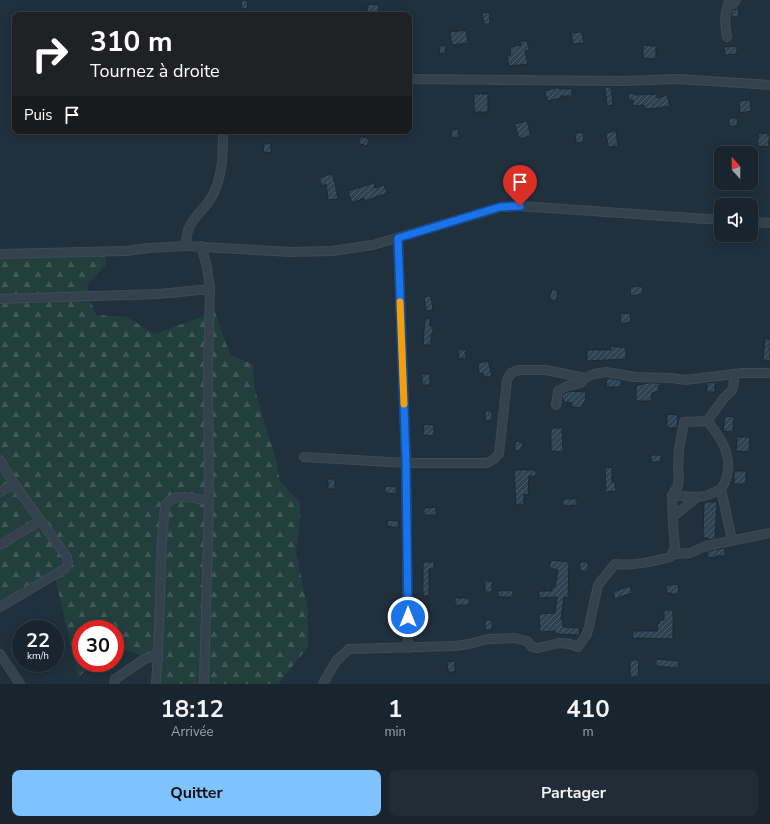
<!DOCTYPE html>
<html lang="fr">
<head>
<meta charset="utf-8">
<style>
	body { margin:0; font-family:"Nunito Sans",sans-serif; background:#212c36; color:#f1f3f6; height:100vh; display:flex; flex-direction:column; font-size:15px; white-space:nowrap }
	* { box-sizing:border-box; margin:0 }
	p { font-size:13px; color:#9fa4aa }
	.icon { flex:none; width:22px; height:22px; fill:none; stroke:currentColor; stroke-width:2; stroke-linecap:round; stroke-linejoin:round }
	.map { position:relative; height:684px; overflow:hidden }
	.sheet { display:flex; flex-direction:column; background:#18242e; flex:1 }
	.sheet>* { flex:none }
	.guide { position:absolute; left:12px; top:12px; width:400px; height:122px; border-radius:8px; box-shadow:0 2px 10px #0003,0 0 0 1px #36414a; background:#202124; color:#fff; overflow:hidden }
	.needle { width:26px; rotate:339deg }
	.tools { position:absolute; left:714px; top:146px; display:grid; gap:8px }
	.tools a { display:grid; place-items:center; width:44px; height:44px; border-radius:8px; background:#18242e; box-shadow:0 2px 10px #0003,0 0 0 1px #36414a; font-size:20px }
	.speed { position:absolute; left:12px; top:620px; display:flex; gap:8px; font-size:20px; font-weight:700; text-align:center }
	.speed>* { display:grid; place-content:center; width:52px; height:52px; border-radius:50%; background:#18242e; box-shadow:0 2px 10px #0003,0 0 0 1px #36414a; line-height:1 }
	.speed small { font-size:10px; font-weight:400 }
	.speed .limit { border:6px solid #d22; background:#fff; color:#111 }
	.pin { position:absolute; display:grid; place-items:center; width:34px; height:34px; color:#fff; margin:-41px -17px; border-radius:50% 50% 50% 0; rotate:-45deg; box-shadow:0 0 4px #0007 }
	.pin .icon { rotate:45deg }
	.me { position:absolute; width:44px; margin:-22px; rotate:0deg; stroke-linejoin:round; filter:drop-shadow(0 0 3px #0008) }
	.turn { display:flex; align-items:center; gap:14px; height:84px; padding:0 12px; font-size:18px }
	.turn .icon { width:52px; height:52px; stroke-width:2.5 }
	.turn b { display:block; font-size:28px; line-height:34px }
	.then { display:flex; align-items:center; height:38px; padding:0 12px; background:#0003; gap:8px; font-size:15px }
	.eta { display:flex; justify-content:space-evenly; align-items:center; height:68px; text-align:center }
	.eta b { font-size:24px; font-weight:700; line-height:28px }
	.button { display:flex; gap:8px; margin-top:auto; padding:8px 12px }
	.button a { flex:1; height:46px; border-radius:8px; background:#7ec2ff; color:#111; font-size:16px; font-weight:700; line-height:46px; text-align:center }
	.button a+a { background:#212c36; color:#f1f3f6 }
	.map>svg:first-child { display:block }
	.forest { fill:url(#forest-firs) }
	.building { fill:url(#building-hatch); stroke:#1c2933 }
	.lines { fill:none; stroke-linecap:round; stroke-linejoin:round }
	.street-casing { stroke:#3e4b56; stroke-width:10 }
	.street { stroke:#34424d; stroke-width:8 }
	.route-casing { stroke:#114b97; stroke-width:10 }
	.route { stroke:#1a73e8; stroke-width:7 }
	.slow { stroke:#f59e0b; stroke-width:7 }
</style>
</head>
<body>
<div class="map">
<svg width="770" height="684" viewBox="0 0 770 684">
	<defs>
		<pattern id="forest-firs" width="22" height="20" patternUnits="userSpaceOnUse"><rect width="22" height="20" fill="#223e3d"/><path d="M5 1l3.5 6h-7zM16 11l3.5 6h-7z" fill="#405858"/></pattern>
		<pattern id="building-hatch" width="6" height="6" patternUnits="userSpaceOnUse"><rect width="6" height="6" fill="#2f4251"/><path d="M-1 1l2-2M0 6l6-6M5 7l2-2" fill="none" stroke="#4b5b69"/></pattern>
	</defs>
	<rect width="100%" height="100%" fill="#20303d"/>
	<!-- forest -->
	<path class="forest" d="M104,253L106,265L87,285L88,288L89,299L96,315L127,317L154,334L215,312L230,355L253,364L255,390L276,460L280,481L300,503V520L296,552L308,610V647L278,684H162C152,655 144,656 117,648L115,649V629H81V663H96L78,677L55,577L0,609V255L50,254L69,257Z"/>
	<!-- building -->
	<g class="building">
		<path d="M242,0L248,1L247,9L241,8Z"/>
		<path d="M368,4L379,5L378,15L367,14Z"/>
		<path d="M738,6L739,17H731L732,10L736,9Z"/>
		<path d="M489,12L490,24H484L482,13Z"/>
		<path d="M466,30L468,43L452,45L450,32Z"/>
		<path d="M582,32L584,43L573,44L571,33Z"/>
		<path d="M527,40L529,50L525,51L528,64L509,66L507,56L511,55L510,47L521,45L520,42Z"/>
		<path d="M445,45L446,53L440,54L439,46Z"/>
		<path d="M643,45L656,46V59L643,58Z"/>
		<path d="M737,46V54L725,55L724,47Z"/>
		<path d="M559,87V89H572V96H561V98L548,101L544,91Z"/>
		<path d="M605,87H611L613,105L607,106Z"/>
		<path d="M635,93V95L657,94V98L667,95L670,106L658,108L645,109L644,105L633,106V100H629L628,94Z"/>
		<rect x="474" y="94" width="14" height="18"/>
		<path d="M750,100L751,111L740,113L739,101Z"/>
		<path d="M729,118H738L737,126H729Z"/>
		<path d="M527,121L531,136L519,139L515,124Z"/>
		<path d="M458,129L459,137L452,138L451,130Z"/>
		<path d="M616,131L618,146L608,147L606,133Z"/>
		<path d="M576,132L584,133L583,143L575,142Z"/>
		<path d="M759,133L770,134L768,147L757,146Z"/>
		<path d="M361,136L369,139L367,146L358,143Z"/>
		<path d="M264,143L271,144V153L263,152Z"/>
		<path d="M332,174L335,183L338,199L328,200L326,184L322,186L319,178Z"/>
		<path d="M374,183L375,188L384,185L387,193L365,201L364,198L352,203L348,191Z"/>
		<path d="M642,286L643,294L631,296L630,287Z"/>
		<path d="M552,289L558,291L556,301L549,299Z"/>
		<path d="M431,296L433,310L426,311L424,297Z"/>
		<path d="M630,313L631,322L621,324L620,314Z"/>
		<path d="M430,318V326H433V334H431V345H423L425,319Z"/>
		<path d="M765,338L770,339V361L763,360Z"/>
		<path d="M611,346L626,348V359L587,361V350H611Z"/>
		<path d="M465,349L466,358L459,359L458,350Z"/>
		<path d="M488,361L492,376L484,377L483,373L479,374L478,363Z"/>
		<rect x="422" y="374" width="8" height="11"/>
		<path d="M607,378L621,380V387H606Z"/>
		<path d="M715,382V392H707V383Z"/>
		<path d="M646,383H660V385L658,386L659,391L652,393L651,401H636V386Z"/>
		<path d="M570,391L586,392L585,403H583L582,408L572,407V403L564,402V400H562L563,394Z"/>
		<path d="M485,411H492V421L485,420Z"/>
		<path d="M667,414L678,415L677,428H667Z"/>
		<path d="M725,416L734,417L733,432L723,431Z"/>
		<path d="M424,424L434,425V436L423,435Z"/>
		<path d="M551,428H562L563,452L551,451Z"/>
		<path d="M737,437H750L749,452L736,451Z"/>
		<path d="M516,441L523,443L521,451L514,450Z"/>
		<rect x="651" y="455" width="10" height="7"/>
		<path d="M612,467V482H615L616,491L606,492L605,468Z"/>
		<path d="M514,470H536V476H529L528,495L524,494V504L516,505Z"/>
		<rect x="734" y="471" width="12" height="13"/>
		<rect x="328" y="479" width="7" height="10"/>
		<path d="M385,486L397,487L396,494L385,493Z"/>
		<path d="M563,499H577V505L563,506Z"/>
		<path d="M704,502H717L715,539L708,540L709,539L703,537Z"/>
		<path d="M436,507V515H424V508Z"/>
		<path d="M388,520L399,521L398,528L387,526Z"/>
		<path d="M725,548V556H715V558L707,557L708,551Z"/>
		<path d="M551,560L569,562L568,598L564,597L561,620H563V627L580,628L579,635L555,634V631L540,632L539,614L555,613L557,597L539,598V591H552V587H555L558,570L549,568Z"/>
		<path d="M423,562H434V569H429V596H423Z"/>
		<rect x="580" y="562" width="8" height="9"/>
		<rect x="485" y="581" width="7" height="11"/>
		<path d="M678,584L679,594H671V593H667L666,586Z"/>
		<path d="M630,586L632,593L615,599L613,592Z"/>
		<path d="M513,590V597H498V591Z"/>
		<rect x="455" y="598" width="14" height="7"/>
		<path d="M664,610H673V639L632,638L633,631H658L657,624H659L660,620H664Z"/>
		<rect x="485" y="620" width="7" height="10"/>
		<path d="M656,659L679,661L678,668L656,666Z"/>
		<path d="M630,660H639L638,677H630Z"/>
		<path d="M455,661V672H448L447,662Z"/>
	</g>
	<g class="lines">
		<defs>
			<g id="street">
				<path d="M727,37C725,25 724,16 728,4H733L736,0"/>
				<path d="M409,79L624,81L677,79L770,85"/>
				<path d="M751,222L770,223"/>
				<path d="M398,238L406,463L408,648"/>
				<path d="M186,246L291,252L332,251L373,245L501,207L520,206L721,220"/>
				<path d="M201,246L207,267L210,289L208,368L209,501L204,684"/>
				<path d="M0,254L126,251L149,248L186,246C186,220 199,217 211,198C223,178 223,154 223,131"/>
				<path d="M0,299L159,294L210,289"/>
				<path d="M556,405L558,391L567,386L581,383L585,378"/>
				<path d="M707,421L724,398L732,390L734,382L733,374"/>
				<path d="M304,457L406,463H487L494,459L499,454L507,380L511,373L519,370H546L585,378L594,374L606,372L635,377L672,378L685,380L742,373H770"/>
				<path d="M0,460L14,484L67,557L68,562L66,568L0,607"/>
				<path d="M0,492L14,484"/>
				<path d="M672,495C693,497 702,500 721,489L732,540"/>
				<path d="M674,516L696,498"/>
				<path d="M0,545L41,520"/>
				<path d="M673,554L690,553L706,546L770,533"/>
				<path d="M0,654L20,684"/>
				<path d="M114,684L115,679L143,660L158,653L162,540L165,506C172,491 195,499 209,501"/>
				<path d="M156,684L158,653"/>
				<path d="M323,684L336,661L349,649L455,646L469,644L488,639L515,638L527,641L532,647L538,648L559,643L570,644L578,647L587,634L589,626L598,585L615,564C634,566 651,562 670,557L675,548L673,524L672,495L678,486L679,476L678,470L679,450L684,422L707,421C724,440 737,465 721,489"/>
			</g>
		</defs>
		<!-- street casing -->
		<use href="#street" class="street-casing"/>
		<!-- street -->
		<use href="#street" class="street"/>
	</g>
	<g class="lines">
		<defs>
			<path id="route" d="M408,617L406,463L398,238L500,207L520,206"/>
		</defs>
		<!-- route casing -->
		<use href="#route" class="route-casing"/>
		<!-- route -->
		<use href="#route" class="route"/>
		<!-- slow -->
		<path class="slow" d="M400,302L404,404"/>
	</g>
</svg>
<div class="tools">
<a><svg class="needle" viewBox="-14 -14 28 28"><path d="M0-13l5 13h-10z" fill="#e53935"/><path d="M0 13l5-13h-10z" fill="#9fa4aa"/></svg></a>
<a><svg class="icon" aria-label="sound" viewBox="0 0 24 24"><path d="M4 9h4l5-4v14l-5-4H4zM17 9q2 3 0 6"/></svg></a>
</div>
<div class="speed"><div>22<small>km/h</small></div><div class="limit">30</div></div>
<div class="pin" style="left:520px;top:206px;background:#d93025"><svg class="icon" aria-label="arrive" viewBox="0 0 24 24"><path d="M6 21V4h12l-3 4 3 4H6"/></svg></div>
<svg class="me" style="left:408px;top:617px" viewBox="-20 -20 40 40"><circle r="17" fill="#1a73e8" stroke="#fff" stroke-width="3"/><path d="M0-11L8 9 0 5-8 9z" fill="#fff"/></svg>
<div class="guide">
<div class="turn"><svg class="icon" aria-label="right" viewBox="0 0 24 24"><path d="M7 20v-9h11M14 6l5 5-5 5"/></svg><div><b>310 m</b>Tournez à droite</div></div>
<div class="then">Puis<svg class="icon" aria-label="arrive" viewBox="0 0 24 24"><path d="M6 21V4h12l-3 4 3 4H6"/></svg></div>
</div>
</div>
<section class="sheet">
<div class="eta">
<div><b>18:12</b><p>Arrivée</p></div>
<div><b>1</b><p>min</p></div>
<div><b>410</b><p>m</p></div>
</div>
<div class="button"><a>Quitter</a><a>Partager</a></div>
</section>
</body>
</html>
